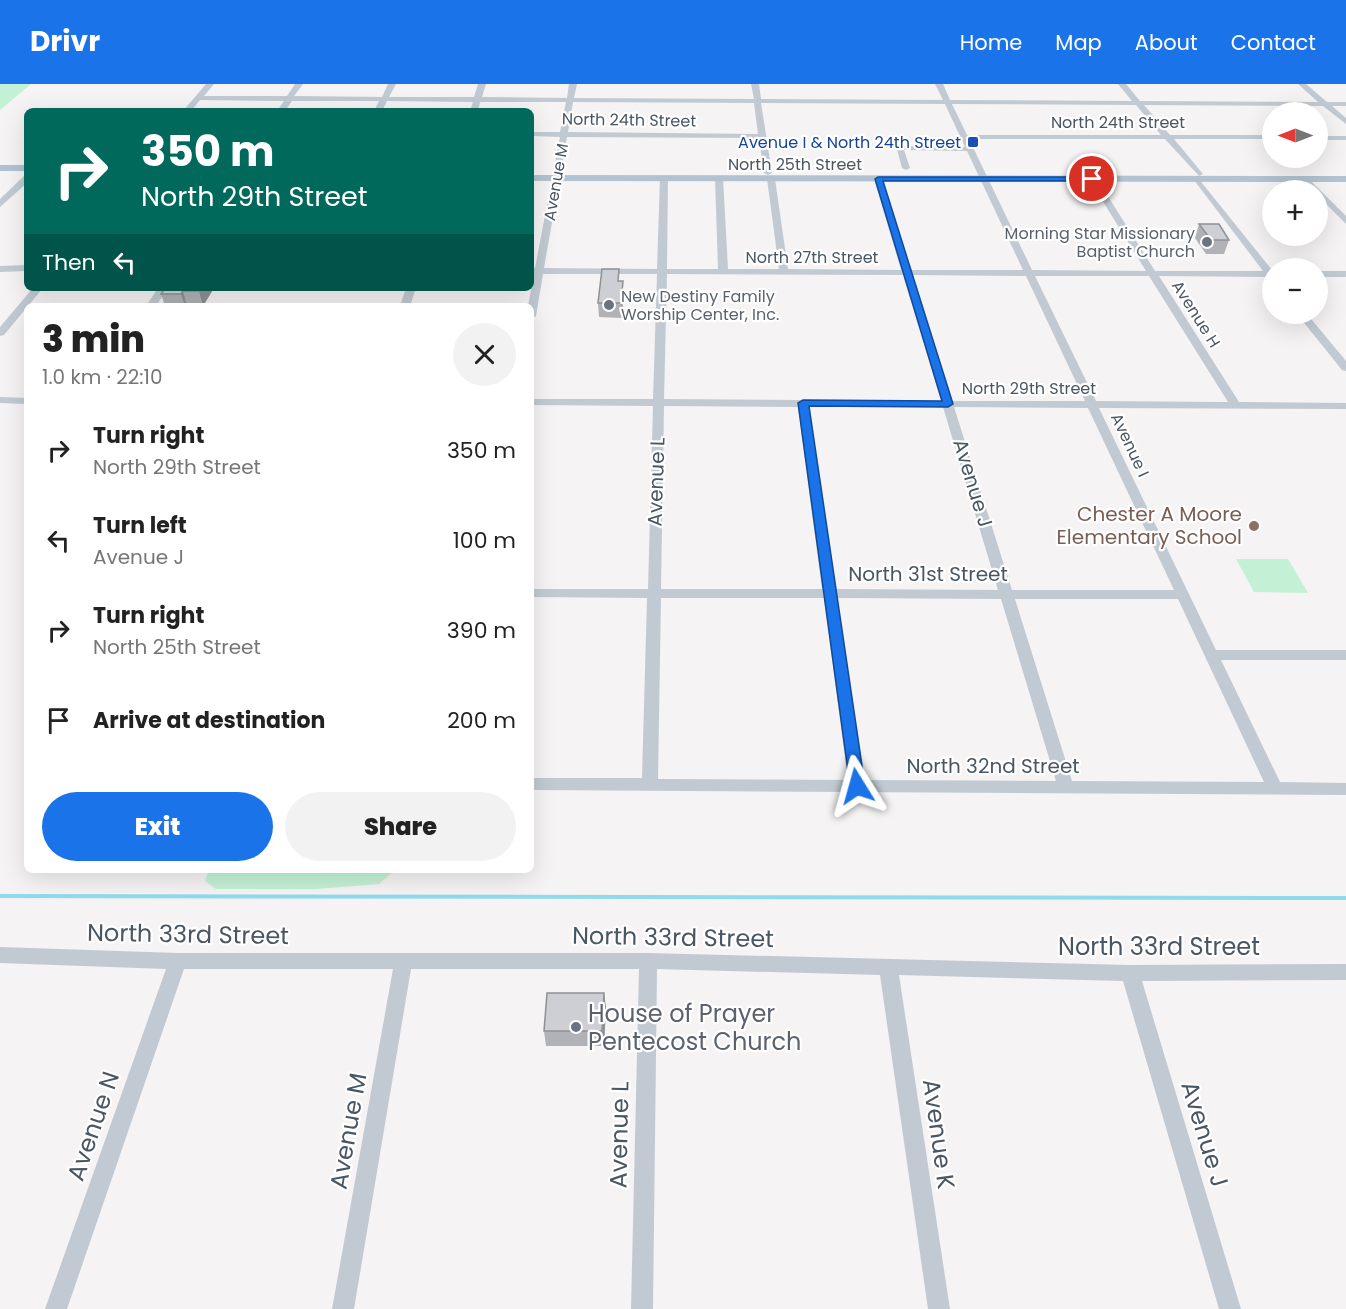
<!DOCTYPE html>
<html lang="en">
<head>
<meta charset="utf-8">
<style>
	body { margin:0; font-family:Poppins,sans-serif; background:#f2f2f2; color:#222; height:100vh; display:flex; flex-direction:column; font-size:22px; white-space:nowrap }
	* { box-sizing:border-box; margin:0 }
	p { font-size:20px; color:#767676 }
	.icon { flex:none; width:33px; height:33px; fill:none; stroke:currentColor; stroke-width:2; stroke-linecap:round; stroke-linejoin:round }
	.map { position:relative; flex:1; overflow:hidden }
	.side { position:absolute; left:24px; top:219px; width:510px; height:570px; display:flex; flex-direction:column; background:#fff; border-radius:9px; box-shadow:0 6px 24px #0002 }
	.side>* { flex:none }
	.hud { position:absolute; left:24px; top:24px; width:510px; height:183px; border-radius:9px; box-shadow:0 6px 24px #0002; background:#00695c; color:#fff; overflow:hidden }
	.needle { width:39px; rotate:270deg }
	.controls { position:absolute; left:1262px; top:18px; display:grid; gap:12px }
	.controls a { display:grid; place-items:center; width:66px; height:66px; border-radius:50%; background:#fff; box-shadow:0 6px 24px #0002; font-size:30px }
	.pin { position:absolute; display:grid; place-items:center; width:51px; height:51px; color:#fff; margin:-26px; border:3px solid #fff; border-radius:50%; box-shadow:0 2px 6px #0007 }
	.me { position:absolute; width:66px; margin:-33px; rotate:352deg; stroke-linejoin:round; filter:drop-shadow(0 0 4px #0008) }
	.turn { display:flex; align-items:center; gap:21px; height:126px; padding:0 18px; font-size:27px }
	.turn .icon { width:78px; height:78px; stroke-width:2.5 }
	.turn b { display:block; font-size:42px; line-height:51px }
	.then { display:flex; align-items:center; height:57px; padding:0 18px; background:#0003; gap:12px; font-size:22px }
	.round { display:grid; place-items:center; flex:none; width:63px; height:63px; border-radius:32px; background:#f2f2f2 }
	.summary { display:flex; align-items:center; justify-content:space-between; height:102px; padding:0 18px }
	h1 { font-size:36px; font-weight:800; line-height:45px }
	.action { display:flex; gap:12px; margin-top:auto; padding:12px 18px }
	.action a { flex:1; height:69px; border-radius:36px; background:#1a73e8; color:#fff; font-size:24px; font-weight:800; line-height:69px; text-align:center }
	.action a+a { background:#f2f2f2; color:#222 }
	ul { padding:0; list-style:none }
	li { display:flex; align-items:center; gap:18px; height:90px; padding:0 18px }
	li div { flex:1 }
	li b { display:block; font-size:22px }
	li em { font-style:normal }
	header { display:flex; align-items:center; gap:36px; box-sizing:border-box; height:84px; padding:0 30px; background:#1a73e8; color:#fff }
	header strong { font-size:28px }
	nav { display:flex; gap:33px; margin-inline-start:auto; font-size:21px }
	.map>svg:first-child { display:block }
	.green { fill:#c3f1d5 }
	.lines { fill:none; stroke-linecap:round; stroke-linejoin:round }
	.stream { stroke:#90daee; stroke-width:4 }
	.minor { fill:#c1cad2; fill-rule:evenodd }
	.major { fill:#b3c2d1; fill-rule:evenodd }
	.wall { fill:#b0b2b7 }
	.shaded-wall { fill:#909195 }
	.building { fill:#cdcfd5; stroke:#909195; stroke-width:1.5 }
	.route { fill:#1a73e8; stroke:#114b97; stroke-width:1.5 }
	.transit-dot { fill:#1a4fb4; stroke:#fff; stroke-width:2 }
	.worship-dot { fill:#6b7280; stroke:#fff; stroke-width:2 }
	.education-dot { fill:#8d6e63; stroke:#fff; stroke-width:2 }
	.labels { text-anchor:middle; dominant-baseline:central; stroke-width:4.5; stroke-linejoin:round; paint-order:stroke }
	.far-street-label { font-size:16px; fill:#4a5661; stroke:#fff }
	.far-transit-label { font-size:16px; fill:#164399; stroke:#fff; text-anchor:end }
	.far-worship-label { font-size:16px; fill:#5b616d; stroke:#fff; text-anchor:end }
	.street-label { font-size:20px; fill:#4a5661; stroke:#fff }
	.education-label { font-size:20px; fill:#785e54; stroke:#fff; text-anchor:end }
	.near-street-label { font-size:24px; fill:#4a5661; stroke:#fff }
	.near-worship-label { font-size:24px; fill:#5b616d; stroke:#fff; text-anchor:start }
</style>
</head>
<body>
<header>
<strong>Drivr</strong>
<nav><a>Home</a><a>Map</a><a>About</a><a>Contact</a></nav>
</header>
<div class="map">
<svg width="1346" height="1225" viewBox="0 0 1346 1225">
	<rect width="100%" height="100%" fill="#f5f3f3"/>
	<!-- green -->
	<g class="green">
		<path d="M0,0H31L0,26Z"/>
		<path d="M1236,475H1288L1308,509L1254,508Z"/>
		<path d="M209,786H395L379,800L316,805H216L205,797Z"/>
	</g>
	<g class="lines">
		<!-- stream -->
		<path class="stream" d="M0,812L1346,814"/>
		<!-- minor -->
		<g class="minor">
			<path d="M206,0H214L204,12H287L295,0H303L294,12L382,13L388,0H396L389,13H474L478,0H486L482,13L567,14L569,0H577L574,14L754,15L751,0H759L761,15L943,16L935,0H943L950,16L1132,17L1118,0H1126L1140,17L1318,18L1298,0H1306L1327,18H1346V22H1332L1346,34V40L1323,22L1144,21L1170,51H1272V55H1174L1203,90L1199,92L1165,55H969L1032,186L1146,187L1089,95L1093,93L1097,95L1155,187H1263L1194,96L1198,94L1272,186V195L1268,193L1159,192L1239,318L1346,319V325L1099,324L1216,566H1346V576H1221L1280,698L1346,699V711L531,706V694H642L647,514L531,513V505H648L653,322L531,321V315H653L657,190H543L536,232L531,235V222H528L534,190H531V184H535L560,53L531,52V48H560L566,18H480L478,27H470L473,18L387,17L382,27H374L379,17H292L285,27H277L284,17L200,16L191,27H183ZM573,18L754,19L758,50L568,48ZM761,19L945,20L965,63L903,62L899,51H893L902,84L906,86L910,84L904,66L967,67L1023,186H911L882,95L878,93L874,95L901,186L788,185L775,95L771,93L767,95L779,185H728L723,94L719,92L715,94L718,185H667L668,94L664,92L660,94L657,185L544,184L567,53L759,54L764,89L768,91L772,89ZM952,20L1136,21L1161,51H967ZM667,190L903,191L941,317L664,315ZM913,191L1026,192L1085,317H952ZM1035,192H1149L1228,318L1096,317ZM664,322L798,323L822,505H661ZM809,323H943L998,506L836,505ZM954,323L1088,324L1174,506H1012ZM661,514H824L848,696L658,695ZM837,514L1001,515L1056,697L864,696ZM1015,515H1178L1264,698L1072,697Z"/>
			<rect x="1317" y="52" width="29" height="4"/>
			<path d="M24,92H27V99L0,123V115Z"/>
			<path d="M1307,93L1346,132V140L1317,111V106H1313L1304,97L1303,95Z"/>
			<path d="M27,181V187L0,188V182Z"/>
			<rect x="1317" y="187" width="29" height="6"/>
			<path d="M33,204H43L4,251L0,252V243Z"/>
			<path d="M158,204H168L156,222H146Z"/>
			<path d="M406,204H416L410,222H400Z"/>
			<path d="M1297,230H1307L1346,277V287L1342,286Z"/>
			<path d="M0,313L27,314V320L0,319Z"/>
			<path d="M0,863L178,869H648L1130,881L1346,880V896L1142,897L1241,1225H1219L1123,897L899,891L950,1225H928L880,891L657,885L653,1225H631L639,885H411L354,1225H332L393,885H184L67,1225H45L166,885L0,879Z"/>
		</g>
		<!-- major -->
		<g class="major">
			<rect x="0" y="81" width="27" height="6"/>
			<path d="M531,91L1346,92V98L531,97Z"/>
		</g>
	</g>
	<!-- wall -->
	<g class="wall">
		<path d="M1199,140L1229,156L1224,170H1206L1195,154Z"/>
		<path d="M620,197L623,211L622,234L599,233L598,219Z"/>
		<path d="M165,204H214L203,222H165L161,210Z"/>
		<path d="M604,909L606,924L604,962H546L544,947Z"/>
	</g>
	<!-- shaded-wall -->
	<g class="shaded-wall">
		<path d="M623,197V211L622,234L621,219Z"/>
		<path d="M201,204H214L203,222L199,207Z"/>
		<path d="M183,207L187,222H185L181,210Z"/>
		<path d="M604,909L606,924L604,962L602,947Z"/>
	</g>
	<!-- building -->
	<g class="building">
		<path d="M1199,140H1219L1229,156H1211Z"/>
		<path d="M602,185H619L618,197H623L621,219H598Z"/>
		<path d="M165,204H201L199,207H183L181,210H161Z"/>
		<path d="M547,909H604L602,947H544Z"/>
	</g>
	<!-- route -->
	<path class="route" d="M878,93H1092L1096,95L1092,97H883L953,320L948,323L809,322L865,702L857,708L850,702L798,319L803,316L942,317L875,95Z"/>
	<!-- markers -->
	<rect class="transit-dot" x="967" y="52" width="12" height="12" rx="3"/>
	<g class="worship-dot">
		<circle cx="1207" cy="158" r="6"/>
		<circle cx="609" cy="221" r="6"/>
		<circle cx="576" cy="943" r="6"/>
	</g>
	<circle class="education-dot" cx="1254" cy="442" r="6"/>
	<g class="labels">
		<!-- far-street labels -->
		<g class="far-street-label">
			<text transform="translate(629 36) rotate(1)">North 24th Street</text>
			<text x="1118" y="38">North 24th Street</text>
			<text x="795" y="80">North 25th Street</text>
			<text transform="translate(556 98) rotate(-80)">Avenue M</text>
			<text x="812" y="173">North 27th Street</text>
			<text transform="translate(1196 230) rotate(58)">Avenue H</text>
			<text x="1029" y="304">North 29th Street</text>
			<text transform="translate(1130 361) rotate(65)">Avenue I</text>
		</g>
		<!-- far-transit labels -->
		<g class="far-transit-label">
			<text x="961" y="58">Avenue I &amp; North 24th Street</text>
		</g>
		<!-- far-worship labels -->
		<g class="far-worship-label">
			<text x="1195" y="149">Morning Star Missionary<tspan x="1195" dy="18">Baptist Church</tspan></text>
			<text x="621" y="212" text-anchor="start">New Destiny Family<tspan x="621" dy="18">Worship Center, Inc.</tspan></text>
		</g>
		<!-- street labels -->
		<g class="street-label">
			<text transform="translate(656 398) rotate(-88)">Avenue L</text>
			<text transform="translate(973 399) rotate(73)">Avenue J</text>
			<text x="928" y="490">North 31st Street</text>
			<text x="993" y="682">North 32nd Street</text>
		</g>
		<!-- education labels -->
		<g class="education-label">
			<text x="1242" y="430">Chester A Moore<tspan x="1242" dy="23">Elementary School</tspan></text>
		</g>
		<!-- near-street labels -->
		<g class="near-street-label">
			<text transform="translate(188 850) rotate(1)">North 33rd Street</text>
			<text transform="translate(673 853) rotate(1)">North 33rd Street</text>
			<text x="1159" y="862">North 33rd Street</text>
			<text transform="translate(93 1042) rotate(-71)">Avenue N</text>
			<text transform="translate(348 1047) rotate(-80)">Avenue M</text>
			<text transform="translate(939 1050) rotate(82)">Avenue K</text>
			<text transform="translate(1205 1050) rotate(73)">Avenue J</text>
			<text transform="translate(619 1051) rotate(-89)">Avenue L</text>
		</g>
		<!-- near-worship labels -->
		<g class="near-worship-label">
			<text x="588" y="929">House of Prayer<tspan x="588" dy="28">Pentecost Church</tspan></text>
		</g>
	</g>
</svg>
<div class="controls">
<a><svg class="needle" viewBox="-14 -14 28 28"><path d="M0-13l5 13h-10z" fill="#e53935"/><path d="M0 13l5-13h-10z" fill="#767676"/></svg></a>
<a>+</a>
<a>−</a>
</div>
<div class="pin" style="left:1092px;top:95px;background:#d93025"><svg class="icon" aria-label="arrive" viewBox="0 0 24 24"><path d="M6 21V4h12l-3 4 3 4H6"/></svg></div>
<svg class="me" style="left:857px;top:702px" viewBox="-20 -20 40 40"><path d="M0-17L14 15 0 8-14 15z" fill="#1a73e8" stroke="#fff" stroke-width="4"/></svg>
<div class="hud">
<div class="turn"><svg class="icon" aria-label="right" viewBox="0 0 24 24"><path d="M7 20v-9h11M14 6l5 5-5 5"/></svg><div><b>350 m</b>North 29th Street</div></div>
<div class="then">Then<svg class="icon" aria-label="left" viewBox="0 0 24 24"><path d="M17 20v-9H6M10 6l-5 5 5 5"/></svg></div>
</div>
<section class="side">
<div class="summary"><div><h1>3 min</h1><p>1.0 km · 22:10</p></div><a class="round"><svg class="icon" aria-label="close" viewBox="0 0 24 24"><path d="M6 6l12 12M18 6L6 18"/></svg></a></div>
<ul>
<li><svg class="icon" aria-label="right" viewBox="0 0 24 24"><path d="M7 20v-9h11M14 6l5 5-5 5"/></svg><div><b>Turn right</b><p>North 29th Street</p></div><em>350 m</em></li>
<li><svg class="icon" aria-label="left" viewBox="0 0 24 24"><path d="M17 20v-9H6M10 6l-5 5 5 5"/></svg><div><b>Turn left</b><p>Avenue J</p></div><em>100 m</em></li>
<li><svg class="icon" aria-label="right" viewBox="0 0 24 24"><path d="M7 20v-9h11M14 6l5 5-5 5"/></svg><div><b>Turn right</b><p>North 25th Street</p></div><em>390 m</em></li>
<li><svg class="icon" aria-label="arrive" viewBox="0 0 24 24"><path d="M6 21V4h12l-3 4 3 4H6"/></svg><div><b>Arrive at destination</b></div><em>200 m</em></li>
</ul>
<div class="action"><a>Exit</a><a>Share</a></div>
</section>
</div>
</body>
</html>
